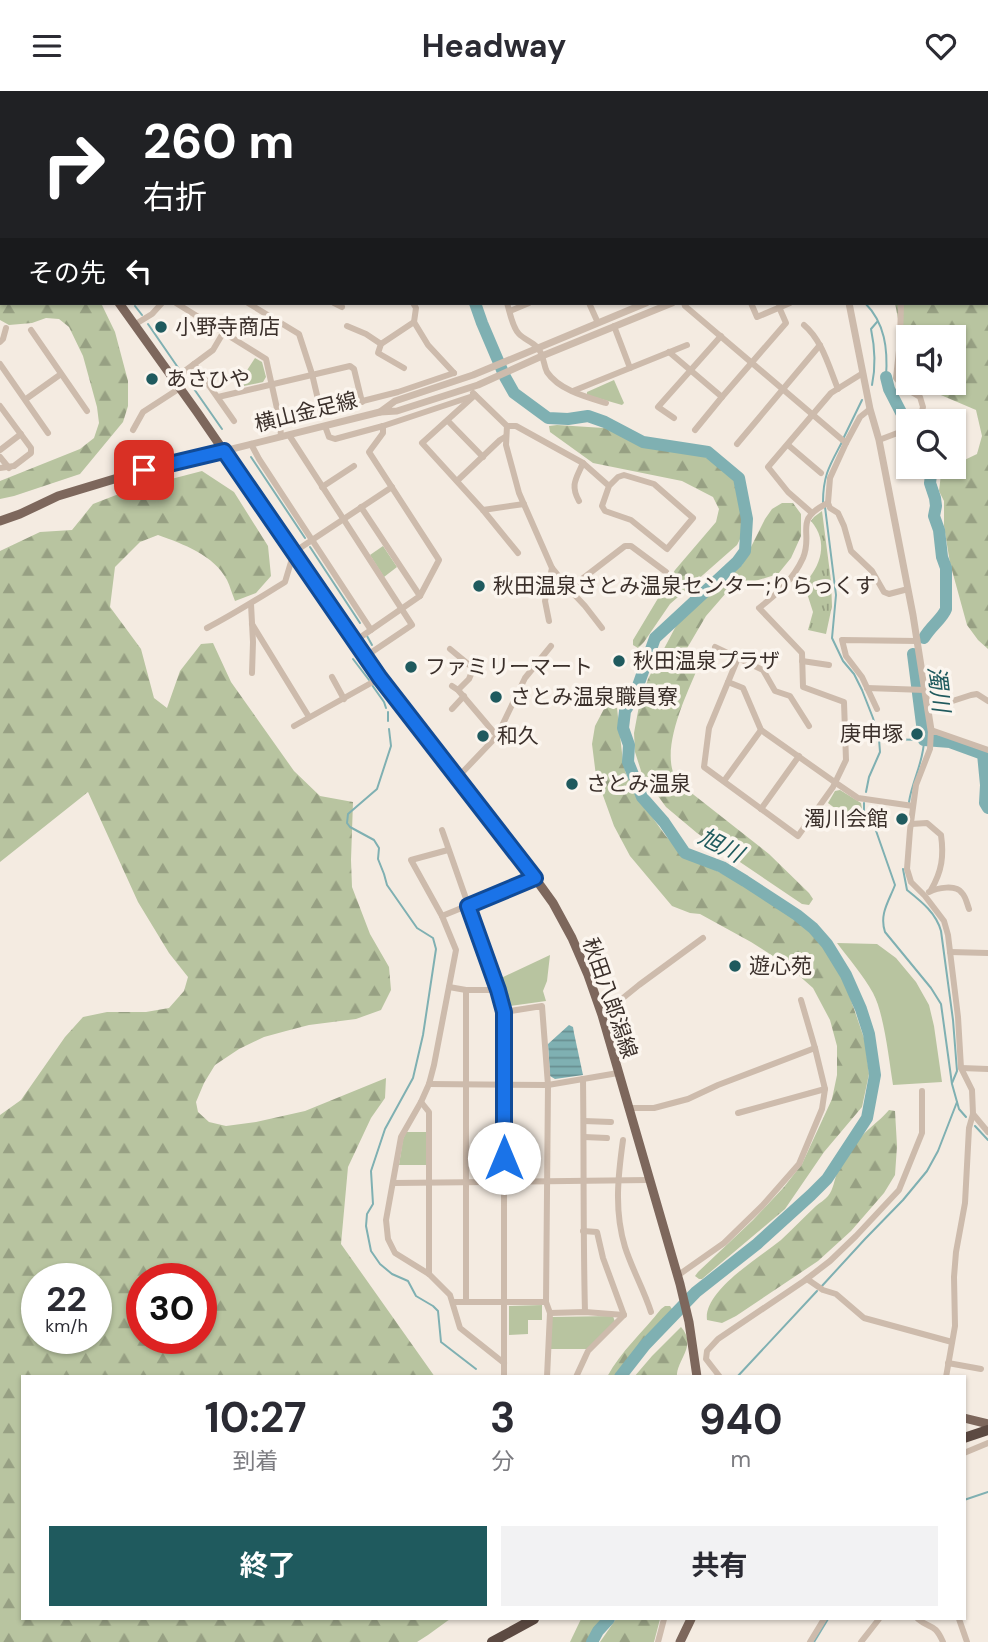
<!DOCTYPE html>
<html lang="ja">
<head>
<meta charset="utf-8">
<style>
	body { margin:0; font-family:"DM Sans","Noto Sans JP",sans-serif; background:#f2f2f3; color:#2b2b33; height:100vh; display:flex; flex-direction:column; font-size:26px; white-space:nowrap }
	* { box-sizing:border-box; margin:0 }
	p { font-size:23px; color:#7c7c81 }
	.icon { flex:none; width:38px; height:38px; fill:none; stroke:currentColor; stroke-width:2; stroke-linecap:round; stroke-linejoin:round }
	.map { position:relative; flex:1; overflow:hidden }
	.sheet { position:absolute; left:21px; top:1284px; width:945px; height:245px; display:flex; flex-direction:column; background:#fff; border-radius:0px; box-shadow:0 2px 5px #0004 }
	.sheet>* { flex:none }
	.hud { position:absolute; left:0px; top:0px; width:989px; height:214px; box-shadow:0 2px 5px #0004; background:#202124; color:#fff; overflow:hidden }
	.controls { position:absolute; left:896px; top:234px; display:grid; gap:14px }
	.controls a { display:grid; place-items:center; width:70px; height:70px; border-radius:0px; background:#fff; box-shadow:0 2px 5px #0004; font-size:35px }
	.speed { position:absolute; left:21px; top:1172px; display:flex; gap:14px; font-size:35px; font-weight:700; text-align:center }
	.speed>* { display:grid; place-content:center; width:91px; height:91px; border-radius:50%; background:#fff; box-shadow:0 2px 5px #0004; line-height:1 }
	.speed small { font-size:18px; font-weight:400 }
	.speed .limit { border:10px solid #d22; background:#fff; color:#111 }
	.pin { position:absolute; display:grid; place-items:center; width:60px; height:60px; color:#fff; margin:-30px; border-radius:14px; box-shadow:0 4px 10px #0006 }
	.me { position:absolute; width:77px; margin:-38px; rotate:0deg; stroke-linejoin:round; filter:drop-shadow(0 0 5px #0008) }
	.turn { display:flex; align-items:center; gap:24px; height:147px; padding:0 28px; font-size:32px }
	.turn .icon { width:91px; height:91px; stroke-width:2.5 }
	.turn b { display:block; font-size:49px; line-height:60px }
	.then { display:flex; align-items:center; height:66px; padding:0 28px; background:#0003; gap:14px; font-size:26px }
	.eta { display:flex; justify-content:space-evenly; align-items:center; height:119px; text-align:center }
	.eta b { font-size:42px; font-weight:700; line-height:49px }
	.primary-button { display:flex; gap:14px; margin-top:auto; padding:14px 28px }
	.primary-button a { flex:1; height:80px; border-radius:0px; background:#1f5a5e; color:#fff; font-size:28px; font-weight:700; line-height:80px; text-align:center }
	.primary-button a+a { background:#f2f2f3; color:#2b2b33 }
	header { display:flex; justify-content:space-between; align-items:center; height:91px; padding:0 28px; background:#fff; font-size:32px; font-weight:700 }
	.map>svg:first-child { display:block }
	.grass { fill:url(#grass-tufts) }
	.forest { fill:url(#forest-firs); fill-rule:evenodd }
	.park { fill:#b8c4a0 }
	.water { fill:url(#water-rules) }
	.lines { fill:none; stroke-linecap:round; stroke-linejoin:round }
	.stream { stroke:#7fb0b2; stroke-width:2 }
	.river { stroke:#7fb0b2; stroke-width:12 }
	.minor { stroke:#cdbbac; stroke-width:6 }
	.tertiary { stroke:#cdbbac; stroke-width:7 }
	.primary { stroke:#7d675c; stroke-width:9 }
	.motorway { stroke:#5c4a42; stroke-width:10 }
	.route-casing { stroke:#114b97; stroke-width:18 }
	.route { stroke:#1a73e8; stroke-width:12 }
	.poi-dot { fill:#1f5a5e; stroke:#fbf5ee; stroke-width:2.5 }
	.labels { text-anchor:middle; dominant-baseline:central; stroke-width:7; stroke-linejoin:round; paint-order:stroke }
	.poi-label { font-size:21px; fill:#3b302b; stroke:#fbf5ee; text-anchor:start }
	.street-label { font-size:21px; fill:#3b302b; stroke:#fbf5ee }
	.water-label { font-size:23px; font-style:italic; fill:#1f5a5e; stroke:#fbf5ee }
</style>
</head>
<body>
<header><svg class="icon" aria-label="menu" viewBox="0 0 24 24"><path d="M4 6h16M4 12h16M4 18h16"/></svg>Headway<svg class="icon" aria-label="heart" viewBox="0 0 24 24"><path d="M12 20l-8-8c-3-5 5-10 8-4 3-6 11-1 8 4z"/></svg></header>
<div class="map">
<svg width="988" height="1551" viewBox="0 0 988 1551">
	<defs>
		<pattern id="grass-tufts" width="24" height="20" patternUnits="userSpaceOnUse" patternTransform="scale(1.75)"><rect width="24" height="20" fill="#b8c4a0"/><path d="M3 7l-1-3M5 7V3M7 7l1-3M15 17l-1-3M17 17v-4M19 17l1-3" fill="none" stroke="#97a083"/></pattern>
		<pattern id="forest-firs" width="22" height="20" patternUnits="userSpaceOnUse" patternTransform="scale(1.75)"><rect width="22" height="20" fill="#b8c4a0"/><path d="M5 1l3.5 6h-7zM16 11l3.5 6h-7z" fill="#97a083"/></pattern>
		<pattern id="water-rules" width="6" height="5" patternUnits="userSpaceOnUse" patternTransform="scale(1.75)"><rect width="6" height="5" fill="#7fb0b2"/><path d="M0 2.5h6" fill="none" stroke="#699091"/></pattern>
	</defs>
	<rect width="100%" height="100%" fill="#f4ebe1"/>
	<!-- grass -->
	<path class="grass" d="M822,420L831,490L832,515L826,543L808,539L813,521L804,493C821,475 829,451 811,430L814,426Z"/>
	<!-- forest -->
	<g class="forest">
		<path d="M673,0H988V63L987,2H672Z"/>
		<path d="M987,110H988V558L978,549L967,534L950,472L944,435V410L939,400L941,383L954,376V374L977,363L982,345L976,319L929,299L919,292H954V247H908V276L906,270L895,212H987Z"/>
		<path d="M0,116L2,118V212H101L115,241L128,290V315L123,331L80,383L14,405L0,408V390L80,358L94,347L99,332L97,316L83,265L69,236L59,228L46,227L32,232L9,234L0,229Z"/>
		<path d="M557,334L604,337L615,340L638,354L703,364L725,379L735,390L739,404L743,442L737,454L670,513L644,551L638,557L633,554V549L675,479L716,431L719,418L713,406L682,390L593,372L550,341L549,335Z"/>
		<path d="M202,380L234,401L268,455L271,485L256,502L235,510C232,503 230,495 227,489C214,464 183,453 158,444L140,451L115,476L110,516L141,558L154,607L167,617L180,580L201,553L213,552L231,591L294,680L320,705L353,711L351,769L352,796L370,843L389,876L391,899L381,919L356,928L309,934L286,940L264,946L239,958L215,974L204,992L196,1011L198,1021L209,1031L226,1035L256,1031L305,1020L386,987L385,1007L371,1027L348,1076L341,1153L435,1286H23V1528H450L428,1544L417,1551H0V1024L21,1009L65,946L83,926L107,921H146L169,917L184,900L188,886L169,862L138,811L88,701L0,771V460L40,441L72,439L93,413L129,399ZM37,1188H96V1248H37ZM142,1188H201V1248H142Z"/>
		<path d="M782,412H793L801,423V445L791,467L778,483L739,495L726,502L706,525L686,559L687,568L699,571V574C687,603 655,666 680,693L769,763L809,802L813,808L809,814L802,813L697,742L666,716L642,683L635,661L634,642L639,615L648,588L676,535L690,520L742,474L765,428L772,418Z"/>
		<path d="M605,616L617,617L623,671L626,683L640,709L665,744L681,762L731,787L799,830L814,842L842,883L865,950L869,983L862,1016L824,1061L785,1118L702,1188H699L695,1185L698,1181L753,1129L784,1096L802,1073L832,1008L837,984V955L830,929L813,897L787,874L751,851L700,823L690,822L672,815L630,765L614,735L596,685L592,653L595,635Z"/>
		<path d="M889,1019L895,1020L897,1055L895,1084L884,1102L851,1140L818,1170L736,1225L722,1232L707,1229C703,1200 760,1166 781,1149C793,1138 804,1126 816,1115C819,1112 825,1109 828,1105C834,1098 834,1088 838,1080C841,1071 849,1061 855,1053C865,1039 879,1031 889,1019Z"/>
		<path d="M665,1215H670L672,1218L635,1259L616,1286H607C621,1260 643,1241 661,1218Z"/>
		<path d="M681,1236C698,1255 676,1269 677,1286H634L652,1265Z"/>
		<path d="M581,1528H602L587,1551H570Z"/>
		<path d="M616,1528H660L654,1551H600Z"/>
	</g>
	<!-- park -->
	<g class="park">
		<path d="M255,267L262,271L266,286L263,291L244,295L240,290Z"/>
		<path d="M614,289L624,312L622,314L587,304V301Z"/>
		<path d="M383,455L397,476L384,486L370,464Z"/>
		<path d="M840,699L861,712L863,723L871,733L864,739L828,712L835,700Z"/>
		<path d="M837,852L877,853L896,867L916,891L929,914L934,935L942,991L893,994C889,969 884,922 873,902C863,884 849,868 837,852Z"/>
		<path d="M550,864L547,890L543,900L546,910L510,915L507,912L501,887Z"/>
		<path d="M406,1041H426L427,1074H399L403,1048Z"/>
		<path d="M542,1214V1229H528V1243L509,1244V1215Z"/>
		<path d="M613,1225L615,1231L587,1258H550L552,1226Z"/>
	</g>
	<!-- water -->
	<path class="water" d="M569,934L573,936L574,942L583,984L555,988L550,985L548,953Z"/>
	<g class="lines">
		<!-- stream -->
		<g class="stream">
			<path d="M635,0L636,2"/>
			<path d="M0,108L2,109"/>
			<path d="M865,212C885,232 888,258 886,286"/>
			<path d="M135,215L142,224"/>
			<path d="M148,233L179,278"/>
			<path d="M185,285L222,338"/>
			<path d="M872,294C876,275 875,257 871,238L877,231"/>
			<path d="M844,346L862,309"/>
			<path d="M251,366L305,447"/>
			<path d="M823,411C823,384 830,374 842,351"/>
			<path d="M825,416L836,504L832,547L843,570L854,583L862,599L873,627L879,648L880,661L869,686L866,701"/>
			<path d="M310,456L360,532"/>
			<path d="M367,545L372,554"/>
			<path d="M353,568L369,589"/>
			<path d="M372,594L384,611L386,617"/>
			<path d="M388,621V630"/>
			<path d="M389,638L391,655L377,698L348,723L347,732L350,736L374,749L379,757L378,768L384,783L387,794L417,837L433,847L436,858L423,944L413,987L385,1038L371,1080L373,1113L367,1123L366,1135L371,1160L380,1173L392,1183L408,1190L416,1205L433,1215L438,1220L441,1251L476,1278"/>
			<path d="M880,648L924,649C924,670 912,690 909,711"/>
			<path d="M864,712V722L874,734L895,794C889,810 879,823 885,841L931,897L941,913L952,993L959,1018L966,1026"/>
			<path d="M903,778L907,799C922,811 936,822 941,840L953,929L957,980L952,992"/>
			<path d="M975,1035L988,1049"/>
			<path d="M821,1196L865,1148L903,1109L927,1080L938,1060L957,1011"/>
			<path d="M737,1286L817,1200"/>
			<path d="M964,1409L988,1401"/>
			<path d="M814,1551L828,1528"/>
		</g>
		<!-- river -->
		<g class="river">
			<path d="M220,0L221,2"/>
			<path d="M475,212L482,232L505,286L514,302L548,327L568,328L588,325L605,331L643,351L708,361L739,387L747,428L745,460L737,471L655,547L634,606L625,620L623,637L629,654L628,671L642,706L664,731L685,762L722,776L745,790L797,824L813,837L827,853L846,884L861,918L869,943L875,984L867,1027L827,1088L811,1104L757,1153L696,1201L645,1254L620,1286"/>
			<path d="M886,286L889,298L908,335"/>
			<path d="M924,547C930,536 943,527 946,518V477L942,466L939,439L934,425L936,415L935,407L930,392L932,376"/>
			<path d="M913,563L924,649L950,651L983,663L986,694L985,712L988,717"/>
			<path d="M592,1551L598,1540L609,1528"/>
		</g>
		<!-- minor -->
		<g class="minor">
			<path d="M69,0L70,2"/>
			<path d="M379,0L380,2"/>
			<path d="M470,0L471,2"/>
			<path d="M526,0L527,2"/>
			<path d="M55,2L57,0"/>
			<path d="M120,2L122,0"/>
			<path d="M310,2L312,0"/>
			<path d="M373,2L374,0"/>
			<path d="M432,2L434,0"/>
			<path d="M495,2L497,0"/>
			<path d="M0,52L2,50"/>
			<path d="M176,212L266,268L280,331L281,346"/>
			<path d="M248,212L299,243L312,283L321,321"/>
			<path d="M334,212L342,216"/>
			<path d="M413,212L416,217L414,231L428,254L454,282"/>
			<path d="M507,212C510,221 512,236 519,243C524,248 532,251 537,256C544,263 543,273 547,281C559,299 586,306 606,312"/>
			<path d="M589,212L598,232"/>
			<path d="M684,212L685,215L846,352"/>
			<path d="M751,212L757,226L790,212"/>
			<path d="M901,212L900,250L896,287L903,296L920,306L923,316L919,331"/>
			<path d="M510,220L529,212"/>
			<path d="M134,234L152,223L162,212"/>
			<path d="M804,234C822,249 829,276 838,298"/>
			<path d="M347,235L366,243L381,253"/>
			<path d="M614,235L630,277"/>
			<path d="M31,239L87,320"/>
			<path d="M0,251L3,248L6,237"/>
			<path d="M669,261L722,306"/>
			<path d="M0,273L48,342"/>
			<path d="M194,273L234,330"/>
			<path d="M404,277L378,262L381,253L414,231"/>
			<path d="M174,288L213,259L223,242"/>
			<path d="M573,300L687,254"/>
			<path d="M473,302L507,335H516L583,372L609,395L602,415L605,420L631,429L667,458L693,427L654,393L624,384L618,386L609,395"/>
			<path d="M475,304L422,352L483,419L518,462"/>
			<path d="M218,306L350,275L354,278L362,311"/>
			<path d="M26,308L61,283"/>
			<path d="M0,315L31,357V362L14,375L0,377"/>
			<path d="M870,318L860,326L846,352L830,387L828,412L830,417L838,422L844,435L851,460L872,480L884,501L889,503L908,498"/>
			<path d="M674,327L658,316L721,245"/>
			<path d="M448,330L483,366"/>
			<path d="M280,331L398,301L454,282"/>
			<path d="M325,335L329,346L335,348L383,335L473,305"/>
			<path d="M507,335L506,354L519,402L552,477L569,498L625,455H631L666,481"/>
			<path d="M133,339L143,321L180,297"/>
			<path d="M695,339L722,306L786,232L779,216"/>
			<path d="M289,344L412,534L366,565"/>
			<path d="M879,349L908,338"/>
			<path d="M251,353L259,368L371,539"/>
			<path d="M737,353L820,254"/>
			<path d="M788,354L821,382"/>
			<path d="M0,359L21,343"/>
			<path d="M0,366L9,377"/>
			<path d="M457,390L500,349L505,346"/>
			<path d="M322,396L354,375"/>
			<path d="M579,410C570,394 576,388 583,372"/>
			<path d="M361,416L420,505"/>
			<path d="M483,419L524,413"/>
			<path d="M812,422L788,401L768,376L831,302L863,282"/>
			<path d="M569,498L585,515L602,537"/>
			<path d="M251,513L253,551L252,582"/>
			<path d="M549,530L545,510L552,477"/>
			<path d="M252,533L309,626"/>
			<path d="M207,537C234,523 259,507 285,491L294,461L392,396"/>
			<path d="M355,550L420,505L439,469L369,361L383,342V335"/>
			<path d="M715,556L763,579L775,600L790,605L809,635"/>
			<path d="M450,558L473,577"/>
			<path d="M738,567L709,637L704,676L798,745L833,696L846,669L844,611L803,596L802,562L759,517C777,503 793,489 803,467C814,441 792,429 828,412"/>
			<path d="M802,570L829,574"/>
			<path d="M332,586L344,608"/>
			<path d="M728,591L743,597L761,639L836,692L858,707L913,715"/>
			<path d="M452,595L458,599L497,645"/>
			<path d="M867,597L925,599"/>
			<path d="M458,599L469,588L476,571"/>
			<path d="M452,618L464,605"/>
			<path d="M877,618L862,586L846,565L842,549L917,550"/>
			<path d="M928,618L971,604L977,603L988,610"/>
			<path d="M294,635L380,587"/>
			<path d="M458,686L497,645L525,587L551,555"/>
			<path d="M724,690L761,639"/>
			<path d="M761,718L799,665"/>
			<path d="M911,733L927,732L941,744C944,765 942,780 931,799"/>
			<path d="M442,739L498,899L504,921V1286"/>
			<path d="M448,759L411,769L442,825L456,859L434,974L429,993L421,1011L401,1046L386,1129L388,1148L395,1162L429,1183L450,1204L460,1237L504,1272"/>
			<path d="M929,801C937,797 956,793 962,802C966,806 967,813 969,818"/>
			<path d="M442,825L535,787"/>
			<path d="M950,861L988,862"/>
			<path d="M449,896L466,899H498"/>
			<path d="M504,921L542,915L548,994L546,1211L550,1222L547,1286"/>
			<path d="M602,924L639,894L703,847"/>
			<path d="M961,977L988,978"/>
			<path d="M583,988C584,1066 583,1143 585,1221"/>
			<path d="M429,993L548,994L618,982"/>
			<path d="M421,1011L429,1021V1183"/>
			<path d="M628,1017H654L688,1008L718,994L815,957L801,909"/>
			<path d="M738,1022L825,998"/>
			<path d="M973,1023L988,1041"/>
			<path d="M584,1030L611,1031"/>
			<path d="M584,1046L607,1047"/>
			<path d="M623,1049C618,1085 614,1120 625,1156C632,1178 644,1199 651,1221"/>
			<path d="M394,1092L649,1089"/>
			<path d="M677,1185L724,1152L762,1115L799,1073L822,1018L825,998L815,957"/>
			<path d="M807,1188L823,1199L836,1203L864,1227L952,1251"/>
			<path d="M466,1210V899"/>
			<path d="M453,1211H546"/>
			<path d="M550,1222L585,1221L624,1224"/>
			<path d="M948,1272L981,1278"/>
			<path d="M576,1286L588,1260L624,1224L603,1167L597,1141L583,1140"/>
			<path d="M720,1286L706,1268L707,1260L718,1248L804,1190L830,1170L856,1145L899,1099L922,1042V1000"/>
			<path d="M946,1286L955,1235L954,1186L956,1161L965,1112L969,1037L973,1023L972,999L961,977L958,926L948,844L944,830L925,805L911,791L907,778L910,739L916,694L930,658L931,639L988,659"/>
			<path d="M964,1362L988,1352"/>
			<path d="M918,1528C931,1539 934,1531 943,1551"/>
			<path d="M959,1528L967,1551"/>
			<path d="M658,1551L664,1528"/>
			<path d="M810,1551L824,1528"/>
			<path d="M861,1551L879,1528"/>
		</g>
		<!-- tertiary -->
		<g class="tertiary">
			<path d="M598,0L601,2"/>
			<path d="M987,74L988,73"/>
			<path d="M987,83L988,82"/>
			<path d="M646,212L473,284L395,310L380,321L397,320L478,294L542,265L672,212"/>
			<path d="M849,212L870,318L879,349L913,524L931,639"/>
			<path d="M224,360L380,321"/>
		</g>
		<!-- primary -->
		<g class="primary">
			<path d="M0,92L2,93"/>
			<path d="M119,212L197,321L380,587L527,776L553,812L572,847L588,884L602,924L680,1193L689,1231L697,1286"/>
			<path d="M0,430L20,423L58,405L144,379L224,360"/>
			<path d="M964,1327L988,1333"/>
			<path d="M680,1551L691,1528"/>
		</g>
		<!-- motorway -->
		<g class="motorway">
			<path d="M964,1347L988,1339"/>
			<path d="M492,1551L534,1528"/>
		</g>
	</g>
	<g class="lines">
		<defs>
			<path id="route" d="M144,379L224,360L380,587L535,787L468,815L498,899L504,921V1067"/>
		</defs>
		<!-- route casing -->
		<use href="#route" class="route-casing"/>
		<!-- route -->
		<use href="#route" class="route"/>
	</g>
	<!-- markers -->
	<g class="poi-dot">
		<circle cx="161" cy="236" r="7"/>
		<circle cx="152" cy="288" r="7"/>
		<circle cx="479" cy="495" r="7"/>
		<circle cx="619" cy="570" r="7"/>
		<circle cx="411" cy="576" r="7"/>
		<circle cx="496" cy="606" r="7"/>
		<circle cx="917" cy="643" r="7"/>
		<circle cx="483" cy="645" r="7"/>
		<circle cx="572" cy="693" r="7"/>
		<circle cx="902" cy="728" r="7"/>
		<circle cx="735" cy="875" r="7"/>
	</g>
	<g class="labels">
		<!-- poi labels -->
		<g class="poi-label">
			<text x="175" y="236">小野寺商店</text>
			<text x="166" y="288">あさひや</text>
			<text x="493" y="495">秋田温泉さとみ温泉センター;りらっくす</text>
			<text x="633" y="570">秋田温泉プラザ</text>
			<text x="425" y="576">ファミリーマート</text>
			<text x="510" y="606">さとみ温泉職員寮</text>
			<text x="903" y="643" text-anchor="end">庚申塚</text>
			<text x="497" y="645">和久</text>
			<text x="586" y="693">さとみ温泉</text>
			<text x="888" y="728" text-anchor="end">濁川会館</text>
			<text x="749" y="875">遊心苑</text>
		</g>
		<!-- street labels -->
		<g class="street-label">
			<text transform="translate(306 321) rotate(-14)">横山金足線</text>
			<text transform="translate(610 907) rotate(71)">秋田八郎潟線</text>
		</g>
		<!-- water labels -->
		<g class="water-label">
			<text transform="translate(939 598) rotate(83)">濁川</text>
			<text transform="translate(721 754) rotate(27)">旭川</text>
		</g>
	</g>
</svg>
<div class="controls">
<a><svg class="icon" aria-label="sound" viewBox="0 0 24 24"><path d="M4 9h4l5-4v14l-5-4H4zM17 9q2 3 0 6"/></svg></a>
<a><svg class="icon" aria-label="search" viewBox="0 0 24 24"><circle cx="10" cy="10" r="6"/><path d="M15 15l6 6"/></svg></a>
</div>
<div class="speed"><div>22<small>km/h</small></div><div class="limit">30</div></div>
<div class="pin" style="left:144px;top:379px;background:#d93025"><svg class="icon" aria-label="arrive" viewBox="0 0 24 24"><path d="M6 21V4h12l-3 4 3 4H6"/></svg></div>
<svg class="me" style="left:504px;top:1067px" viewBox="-20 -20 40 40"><circle r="19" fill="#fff"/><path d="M0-13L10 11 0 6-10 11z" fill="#1a73e8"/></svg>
<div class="hud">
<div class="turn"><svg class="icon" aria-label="right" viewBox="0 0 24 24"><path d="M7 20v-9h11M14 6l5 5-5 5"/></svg><div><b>260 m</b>右折</div></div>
<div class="then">その先<svg class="icon" aria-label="left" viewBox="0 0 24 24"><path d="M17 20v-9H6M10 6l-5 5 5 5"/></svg></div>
</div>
<section class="sheet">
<div class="eta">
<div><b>10:27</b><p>到着</p></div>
<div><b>3</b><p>分</p></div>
<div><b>940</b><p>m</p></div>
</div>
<div class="primary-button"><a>終了</a><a>共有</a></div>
</section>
</div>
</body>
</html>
